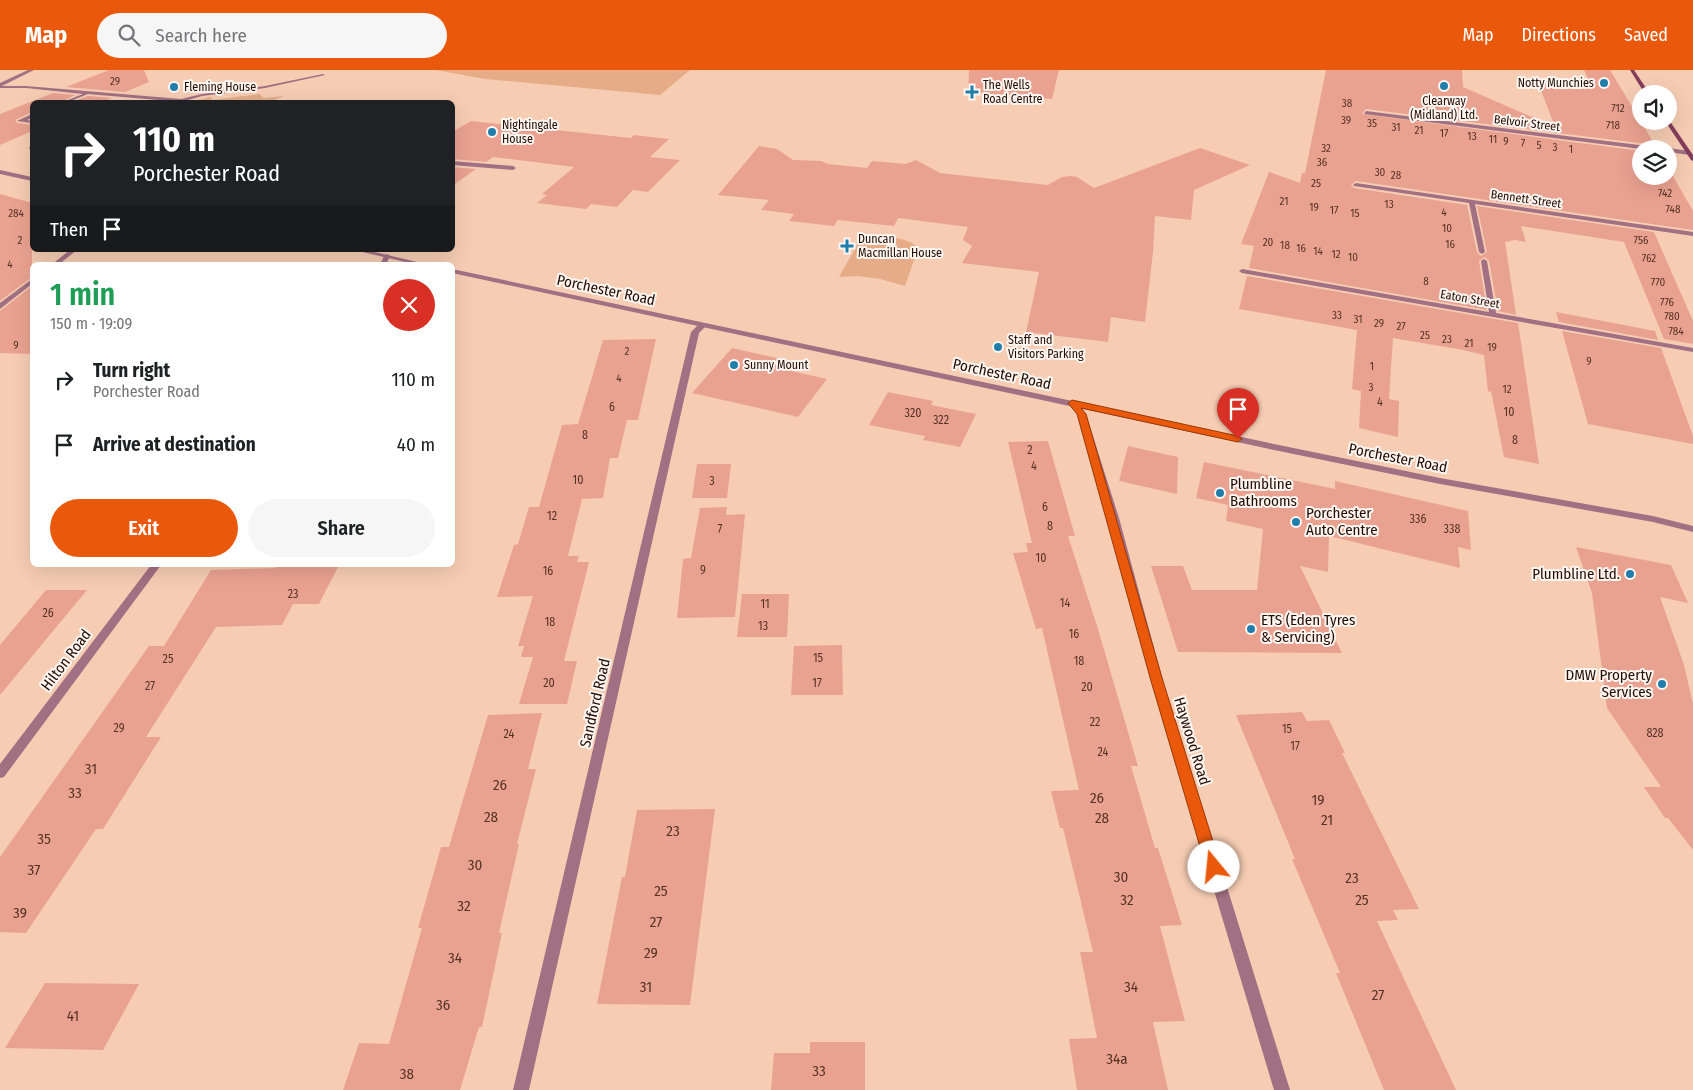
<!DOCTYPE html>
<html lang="en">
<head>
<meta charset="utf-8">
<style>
	body { margin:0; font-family:"Fira Sans Condensed",sans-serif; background:#f6f6f6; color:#202124; height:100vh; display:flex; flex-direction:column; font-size:19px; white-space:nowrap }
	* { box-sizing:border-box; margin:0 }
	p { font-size:16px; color:#757577 }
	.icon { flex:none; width:28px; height:28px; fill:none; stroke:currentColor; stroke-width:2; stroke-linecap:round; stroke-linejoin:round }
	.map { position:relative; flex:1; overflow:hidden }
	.sheet { position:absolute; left:30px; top:192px; width:425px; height:305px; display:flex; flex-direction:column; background:#fff; border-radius:8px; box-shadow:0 5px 20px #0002 }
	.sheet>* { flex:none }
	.hud { position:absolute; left:30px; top:30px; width:425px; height:152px; border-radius:8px; box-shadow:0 5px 20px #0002; background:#202124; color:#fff; overflow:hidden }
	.controls { position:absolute; left:1632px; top:15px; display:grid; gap:10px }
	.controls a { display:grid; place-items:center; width:45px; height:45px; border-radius:50%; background:#fff; box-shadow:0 5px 20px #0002; font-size:25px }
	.pin { position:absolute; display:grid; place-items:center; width:42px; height:42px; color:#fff; margin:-51px -21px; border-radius:50% 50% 50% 0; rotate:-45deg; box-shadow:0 0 5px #0007 }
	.pin .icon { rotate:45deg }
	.me { position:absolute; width:55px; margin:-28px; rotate:343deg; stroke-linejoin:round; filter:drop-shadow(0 0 4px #0008) }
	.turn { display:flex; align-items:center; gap:18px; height:105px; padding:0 20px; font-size:22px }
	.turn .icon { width:65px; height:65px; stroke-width:2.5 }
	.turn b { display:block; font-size:35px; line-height:42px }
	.then { display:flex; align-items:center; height:48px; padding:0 20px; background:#0003; gap:10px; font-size:19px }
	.round { display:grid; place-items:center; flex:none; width:52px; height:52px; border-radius:26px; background:#f6f6f6 }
	.headline { display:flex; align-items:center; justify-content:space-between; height:85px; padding:0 20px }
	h1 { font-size:30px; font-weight:600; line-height:38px; color:#1e9e55 }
	.cta { display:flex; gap:10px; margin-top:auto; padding:10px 20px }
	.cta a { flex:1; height:58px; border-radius:30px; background:#ea580c; color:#fff; font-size:20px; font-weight:600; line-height:58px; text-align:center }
	.cta a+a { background:#f6f6f6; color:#202124 }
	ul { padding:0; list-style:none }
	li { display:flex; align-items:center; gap:15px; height:65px; padding:0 20px }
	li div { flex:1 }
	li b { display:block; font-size:19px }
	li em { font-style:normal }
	header { display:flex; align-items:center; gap:30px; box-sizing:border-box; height:70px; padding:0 25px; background:#ea580c; color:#fff }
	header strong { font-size:24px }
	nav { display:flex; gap:28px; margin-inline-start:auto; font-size:18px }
	.search { width:350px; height:45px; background:#f6f6f6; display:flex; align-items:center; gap:12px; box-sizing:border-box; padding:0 18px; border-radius:28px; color:#757577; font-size:19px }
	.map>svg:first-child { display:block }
	.green { fill:#e5ac87 }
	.building { fill:#eaa290 }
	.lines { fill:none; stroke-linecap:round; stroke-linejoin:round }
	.minor { fill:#a27083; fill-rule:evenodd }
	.tertiary { fill:#a27083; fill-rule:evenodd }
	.secondary { fill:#833e5c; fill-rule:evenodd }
	.route { fill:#ea580c; stroke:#983908 }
	.poi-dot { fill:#1f7eab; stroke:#fdf6f2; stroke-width:2 }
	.labels { text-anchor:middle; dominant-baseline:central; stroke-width:4; stroke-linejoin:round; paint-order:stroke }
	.far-number-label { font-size:11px; fill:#563224 }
	.far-poi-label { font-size:12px; fill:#240d00; stroke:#fdf6f2; text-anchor:start }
	.far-street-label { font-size:12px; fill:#240d00; stroke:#fdf6f2 }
	.number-label { font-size:12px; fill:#563224 }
	.street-label { font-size:15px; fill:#240d00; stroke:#fdf6f2 }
	.poi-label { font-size:15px; fill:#240d00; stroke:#fdf6f2; text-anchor:start }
	.near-number-label { font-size:15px; fill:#563224 }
</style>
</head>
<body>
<header>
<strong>Map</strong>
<div class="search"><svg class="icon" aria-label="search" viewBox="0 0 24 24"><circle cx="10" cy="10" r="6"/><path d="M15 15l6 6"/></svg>Search here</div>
<nav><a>Map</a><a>Directions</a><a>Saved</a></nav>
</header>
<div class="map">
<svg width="1693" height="1020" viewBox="0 0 1693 1020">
	<rect width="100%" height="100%" fill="#f6cdb3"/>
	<!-- green -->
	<g class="green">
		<path d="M436,0H690L660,25L485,9Z"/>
		<path d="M260,24L263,28L284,26L270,32H190L211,27L212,30Z"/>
		<path d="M874,167C887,168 910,166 918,179L905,216L880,209L858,206L839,207L860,170Z"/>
	</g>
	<!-- building -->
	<g class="building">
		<path d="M109,0H144L149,12L125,22L66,17Z"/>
		<path d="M969,0H1059L1052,29L968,22Z"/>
		<path d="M1326,0H1462L1463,17L1555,57L1537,10L1591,16L1584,0H1610L1655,75L1366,39L1362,44L1641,81V106H1669V99L1693,141V160L1356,111L1351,115L1354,118L1467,135L1477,182L1481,186L1487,182L1477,136L1654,162L1693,251V274L1664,269L1624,172L1521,156L1526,172L1515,170L1505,172L1516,245L1498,241L1489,191L1485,187L1479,191L1487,240L1249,198L1254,176L1241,174L1269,102L1300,113L1302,103H1305Z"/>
		<path d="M53,23L75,25L61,32H32V42L15,50L17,53L32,55V61L0,75V44Z"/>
		<path d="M88,26L112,28L101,32H72Z"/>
		<path d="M471,51L631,68L634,65L669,69L650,87L680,90L648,122L633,120L617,137L591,134L586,139L537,133L547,125L542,124L574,97L493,87L486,92L452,89V62Z"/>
		<path d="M759,76L777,79L793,90L821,91L828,94L867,98L872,91L906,94L916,90L940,103L1048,115L1062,107L1070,106L1077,107L1094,118L1200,78L1250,95L1194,120L1191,150L1155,146L1153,182L1145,252L1111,247L1108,272L1026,262L1039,202L962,193L972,176L963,170L968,157L898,148L894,156L838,150L834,156L789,151L794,144L761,140L769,130L718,125Z"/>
		<path d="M452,97L476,99L452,116Z"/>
		<path d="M0,124L32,133V207L0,231Z"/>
		<path d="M1247,206L1518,253L1539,394L1504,387L1491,321L1488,322L1484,285L1463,280L1393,268L1389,329L1399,331L1398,367L1359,358L1361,321L1352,319L1357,260L1239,239Z"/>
		<path d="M32,216V284L0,283V241Z"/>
		<path d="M1556,242L1655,261L1658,270L1559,252Z"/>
		<path d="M1562,261L1661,278L1693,366V374L1588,354Z"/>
		<path d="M656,269L638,350H627L618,388H610L603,428L582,429L568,486H579L577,492H589L564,591H577L567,634H519L533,587H521L524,576H518L533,526L497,527L514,475L518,474L529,437H539L562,355L578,354L603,270Z"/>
		<path d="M732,278L785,290L778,298L827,309L798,347L692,323Z"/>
		<path d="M888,322L933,331L931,335L976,344L960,377L923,370L925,366L869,355Z"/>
		<path d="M1048,371L1075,466H1068L1098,559L1138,696H1131L1155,778H1158L1182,855L1160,856L1185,951L1153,952L1168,1020H1077L1069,969L1097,968L1080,882H1093L1063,758H1060L1051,721L1079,720L1042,558L1036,559L1013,483L1028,482L1026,473H1032L1008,372Z"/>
		<path d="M1128,376L1178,387L1177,424L1119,411Z"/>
		<path d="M1204,392L1335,419V411L1468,441L1471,480L1458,477L1460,498L1329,466L1328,502L1300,496L1342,583L1178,582L1151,496H1183L1192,520H1257L1263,459L1226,451L1228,435L1196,428Z"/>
		<path d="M697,394H731L727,428H692Z"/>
		<path d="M727,437L726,445L745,444L735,547L677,548L683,489L691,488L700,438Z"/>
		<path d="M1576,477L1671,495L1688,533L1660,527L1684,595L1693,634V780L1668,748H1665L1644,717H1661L1607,638L1592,523Z"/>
		<path d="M278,495H339L319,534H293L282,555L216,557L146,667H161L103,759H96L26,863L0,862V787L149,576H164L211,500L276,498Z"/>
		<path d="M46,520H87L0,625V575Z"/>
		<path d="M742,524H789L787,567H737Z"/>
		<path d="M842,575L843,625H791L794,576Z"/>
		<path d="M1302,642L1307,651L1329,650L1345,683H1342L1419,839L1393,840L1398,850L1377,851L1456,1020H1384L1336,903H1340L1292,789H1295L1236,645Z"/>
		<path d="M542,643L528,699H536L517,774H519L499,863H502L482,957H479L460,1020H343L359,973L389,974L422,858H418L441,777H449L488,645Z"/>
		<path d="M715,739L690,935L597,934L622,807H625L637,740Z"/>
		<path d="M45,913L139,914L103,980L5,978Z"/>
		<path d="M810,972H865V1020H771L774,983H810Z"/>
	</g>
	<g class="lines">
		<!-- minor -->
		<g class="minor">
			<path d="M28,0H34L2,16H26L181,29L202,24L265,16L323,4L325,5L265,18L202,26L181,32L88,24L68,32H63L83,24L26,18H0V13Z"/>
			<path d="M1366,41L1655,77L1658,79H1641L1364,44Z"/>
			<path d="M32,44V48L27,50L32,51V53L17,51Z"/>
			<path d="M30,76H32V79H29Z"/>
			<path d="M1669,78L1689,81L1692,83L1689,85L1669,82L1668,79Z"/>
			<path d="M452,91L513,96L516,98L513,100L452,95Z"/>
			<path d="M1356,113L1693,162V166L1475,134L1485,182L1482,184L1479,182L1469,133L1354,116L1353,115Z"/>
			<path d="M70,180H77L58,195H51Z"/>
			<path d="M387,184L390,186L386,195H380L384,186Z"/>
			<path d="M1484,189L1487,191L1496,243L1693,278V282L1242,203L1239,201L1242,199L1489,242L1481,191Z"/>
			<path d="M32,209V214L0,239V233Z"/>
			<path d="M700,253L707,255L699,263L529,1020H513L691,262Z"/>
			<path d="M1069,331H1075L1086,344L1119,448L1163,611L1290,1020H1274L1151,611L1109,448L1078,345L1068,333Z"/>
			<path d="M151,495H161L4,707L0,708V694Z"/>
		</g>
		<!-- tertiary -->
		<g class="tertiary">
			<path d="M0,100L32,107V111L0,104Z"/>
			<path d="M354,180H366L430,195H418Z"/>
			<path d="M452,199L1274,374L1440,408L1653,446L1693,456V462L1653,452L1440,414L1274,380L452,203Z"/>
		</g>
		<!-- secondary -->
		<g class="secondary">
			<path d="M1630,0H1634L1650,24H1645Z"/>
			<path d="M1669,50L1693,85V91L1691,90L1665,51H1669Z"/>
		</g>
	</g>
	<!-- route -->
	<path class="route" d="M1072,330L1238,366L1242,369L1238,372L1081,338L1086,344L1163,611L1221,797L1219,802L1214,804L1209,802L1206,797L1151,611L1077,344L1068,333Z"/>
	<!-- markers -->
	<g class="poi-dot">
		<circle cx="1604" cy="13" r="5"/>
		<circle cx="1444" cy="16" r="5"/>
		<circle cx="174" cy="17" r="5"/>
		<path d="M969.5 14.5h5v5h5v5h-5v5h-5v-5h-5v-5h5z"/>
		<circle cx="492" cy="62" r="5"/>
		<path d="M844.5 168.5h5v5h5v5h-5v5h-5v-5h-5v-5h5z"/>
		<circle cx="998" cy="277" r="5"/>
		<circle cx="734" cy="295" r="5"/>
		<circle cx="1220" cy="423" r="5"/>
		<circle cx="1296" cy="452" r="5"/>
		<circle cx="1630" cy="504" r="5"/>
		<circle cx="1251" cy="559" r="5"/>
		<circle cx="1662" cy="614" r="5"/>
	</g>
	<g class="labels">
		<!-- far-number labels -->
		<g class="far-number-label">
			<text x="115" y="11">29</text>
			<text x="1347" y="33">38</text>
			<text x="1618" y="38">712</text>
			<text x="1346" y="50">39</text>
			<text x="1372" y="53">35</text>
			<text x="1613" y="55">718</text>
			<text x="1396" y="57">31</text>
			<text x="1419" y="60">21</text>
			<text x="1444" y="63">17</text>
			<text x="1472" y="66">13</text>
			<text x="1493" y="69">11</text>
			<text x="1506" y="71">9</text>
			<text x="1523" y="73">7</text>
			<text x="1539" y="75">5</text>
			<text x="1555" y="77">3</text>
			<text x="1326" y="78">32</text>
			<text x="1571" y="79">1</text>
			<text x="1322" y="92">36</text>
			<text x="1380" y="102">30</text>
			<text x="1396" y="105">28</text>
			<text x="1316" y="113">25</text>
			<text x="1665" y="123">742</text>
			<text x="1284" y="131">21</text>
			<text x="1389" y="134">13</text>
			<text x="1314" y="137">19</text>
			<text x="1673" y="139">748</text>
			<text x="1334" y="140">17</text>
			<text x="1444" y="142">4</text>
			<text x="16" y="143">284</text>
			<text x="1355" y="143">15</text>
			<text x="1447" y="158">10</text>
			<text x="20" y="170">2</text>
			<text x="1641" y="170">756</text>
			<text x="1268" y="172">20</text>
			<text x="1450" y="174">16</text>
			<text x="1285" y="175">18</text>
			<text x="1301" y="178">16</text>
			<text x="1318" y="181">14</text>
			<text x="1336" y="184">12</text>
			<text x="1353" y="187">10</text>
			<text x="1649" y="188">762</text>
			<text x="10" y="194">4</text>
			<text x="1426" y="211">8</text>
			<text x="1658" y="212">770</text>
			<text x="1667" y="232">776</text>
			<text x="1337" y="245">33</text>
			<text x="1672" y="246">780</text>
			<text x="1358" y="249">31</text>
			<text x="1379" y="253">29</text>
			<text x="1401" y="256">27</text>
			<text x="1676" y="261">784</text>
			<text x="1425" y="265">25</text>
			<text x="1447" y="269">23</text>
			<text x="1469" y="273">21</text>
			<text x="16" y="275">9</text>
			<text x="1492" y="277">19</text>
			<text x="627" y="281">2</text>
			<text x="1589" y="291">9</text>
			<text x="1372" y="296">1</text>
			<text x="619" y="308">4</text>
			<text x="1371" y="317">3</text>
			<text x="1507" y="319">12</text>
		</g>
		<!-- far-poi labels -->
		<g class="far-poi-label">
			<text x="1594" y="13" text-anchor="end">Notty Munchies</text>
			<text x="983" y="15">The Wells<tspan x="983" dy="14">Road Centre</tspan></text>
			<text x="184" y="17">Fleming House</text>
			<text x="1444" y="31" text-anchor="middle">Clearway<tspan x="1444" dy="14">(Midland) Ltd.</tspan></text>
			<text x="502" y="55">Nightingale<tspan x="502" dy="14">House</tspan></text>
			<text x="858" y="169">Duncan<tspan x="858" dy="14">Macmillan House</tspan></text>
			<text x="1008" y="270">Staff and<tspan x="1008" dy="14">Visitors Parking</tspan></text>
			<text x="744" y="295">Sunny Mount</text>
		</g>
		<!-- far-street labels -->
		<g class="far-street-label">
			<text transform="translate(1527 53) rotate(7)">Belvoir Street</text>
			<text transform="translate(1526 129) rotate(8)">Bennett Street</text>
			<text transform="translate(1470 229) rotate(10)">Eaton Street</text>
		</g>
		<!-- number labels -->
		<g class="number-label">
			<text x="1380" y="332">4</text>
			<text x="612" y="337">6</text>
			<text x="1509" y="342">10</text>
			<text x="913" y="343">320</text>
			<text x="941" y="350">322</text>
			<text x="585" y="365">8</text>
			<text x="1515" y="370">8</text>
			<text x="1030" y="380">2</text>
			<text x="1034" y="396">4</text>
			<text x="578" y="410">10</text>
			<text x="712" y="411">3</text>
			<text x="1045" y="437">6</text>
			<text x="552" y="446">12</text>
			<text x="1418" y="449">336</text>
			<text x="1050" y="456">8</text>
			<text x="720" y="459">7</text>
			<text x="1452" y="459">338</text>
			<text x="1041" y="488">10</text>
			<text x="703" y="500">9</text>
			<text x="548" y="501">16</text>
			<text x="293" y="524">23</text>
			<text x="1065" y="533">14</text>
			<text x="765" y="534">11</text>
			<text x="48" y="543">26</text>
			<text x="550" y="552">18</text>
			<text x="763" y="556">13</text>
			<text x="1074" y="564">16</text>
			<text x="818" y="588">15</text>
			<text x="168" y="589">25</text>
			<text x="1079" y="591">18</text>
			<text x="549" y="613">20</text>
			<text x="817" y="613">17</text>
			<text x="150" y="616">27</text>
			<text x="1087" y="617">20</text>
			<text x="1095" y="652">22</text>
			<text x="119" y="658">29</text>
			<text x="1287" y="659">15</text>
			<text x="1655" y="663">828</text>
			<text x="509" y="664">24</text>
			<text x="1295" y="676">17</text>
			<text x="1103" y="682">24</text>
		</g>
		<!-- street labels -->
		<g class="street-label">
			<text transform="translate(606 220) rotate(12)">Porchester Road</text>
			<text transform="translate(1002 304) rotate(12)">Porchester Road</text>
			<text transform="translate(1398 388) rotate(11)">Porchester Road</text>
			<text transform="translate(66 590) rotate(-53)">Hilton Road</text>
			<text transform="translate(595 633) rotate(-77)">Sandford Road</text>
			<text transform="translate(1192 671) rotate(73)">Haywood Road</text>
		</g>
		<!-- poi labels -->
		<g class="poi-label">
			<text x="1230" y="414">Plumbline<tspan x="1230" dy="17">Bathrooms</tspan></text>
			<text x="1306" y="443">Porchester<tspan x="1306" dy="17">Auto Centre</tspan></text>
			<text x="1620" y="504" text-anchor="end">Plumbline Ltd.</text>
			<text x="1261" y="550">ETS (Eden Tyres<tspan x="1261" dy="17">&amp; Servicing)</tspan></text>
			<text x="1652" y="605" text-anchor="end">DMW Property<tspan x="1652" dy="17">Services</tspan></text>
		</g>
		<!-- near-number labels -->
		<g class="near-number-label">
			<text x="91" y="699">31</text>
			<text x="500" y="715">26</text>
			<text x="75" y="723">33</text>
			<text x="1097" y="728">26</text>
			<text x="1318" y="730">19</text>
			<text x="491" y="747">28</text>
			<text x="1102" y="748">28</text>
			<text x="1327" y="750">21</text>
			<text x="673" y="761">23</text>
			<text x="44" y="769">35</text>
			<text x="475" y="795">30</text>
			<text x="34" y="800">37</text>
			<text x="1121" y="807">30</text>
			<text x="1352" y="808">23</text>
			<text x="661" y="821">25</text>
			<text x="1127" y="830">32</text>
			<text x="1362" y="830">25</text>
			<text x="464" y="836">32</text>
			<text x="20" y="843">39</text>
			<text x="656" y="852">27</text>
			<text x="651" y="883">29</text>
			<text x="455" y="888">34</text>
			<text x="646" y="917">31</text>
			<text x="1131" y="917">34</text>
			<text x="1378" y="925">27</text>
			<text x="443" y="935">36</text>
			<text x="73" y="946">41</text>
			<text x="1117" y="989">34a</text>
			<text x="819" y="1001">33</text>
			<text x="407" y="1004">38</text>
		</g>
	</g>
</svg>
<div class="controls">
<a><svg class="icon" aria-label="sound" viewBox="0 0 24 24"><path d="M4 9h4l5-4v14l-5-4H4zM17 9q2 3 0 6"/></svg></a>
<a><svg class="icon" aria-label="layers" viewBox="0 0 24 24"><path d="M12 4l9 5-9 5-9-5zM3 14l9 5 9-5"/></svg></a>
</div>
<div class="pin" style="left:1238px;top:369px;background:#d93025"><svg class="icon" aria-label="arrive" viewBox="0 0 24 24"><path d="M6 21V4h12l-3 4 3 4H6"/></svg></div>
<svg class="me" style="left:1214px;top:797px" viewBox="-20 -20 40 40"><circle r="19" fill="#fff"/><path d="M0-13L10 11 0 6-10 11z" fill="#ea580c"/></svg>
<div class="hud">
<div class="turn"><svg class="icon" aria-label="right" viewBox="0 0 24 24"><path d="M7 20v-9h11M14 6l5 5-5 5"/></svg><div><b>110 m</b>Porchester Road</div></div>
<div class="then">Then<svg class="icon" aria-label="arrive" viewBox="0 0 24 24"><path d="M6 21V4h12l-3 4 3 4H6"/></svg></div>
</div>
<section class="sheet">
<div class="headline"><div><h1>1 min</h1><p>150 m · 19:09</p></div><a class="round" style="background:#d93025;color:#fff"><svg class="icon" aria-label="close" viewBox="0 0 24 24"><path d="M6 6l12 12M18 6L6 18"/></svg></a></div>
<ul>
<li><svg class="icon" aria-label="right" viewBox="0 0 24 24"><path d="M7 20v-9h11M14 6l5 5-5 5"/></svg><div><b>Turn right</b><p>Porchester Road</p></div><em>110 m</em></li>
<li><svg class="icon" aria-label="arrive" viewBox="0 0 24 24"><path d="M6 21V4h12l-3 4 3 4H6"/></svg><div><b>Arrive at destination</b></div><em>40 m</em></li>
</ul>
<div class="cta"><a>Exit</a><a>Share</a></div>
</section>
</div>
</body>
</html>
